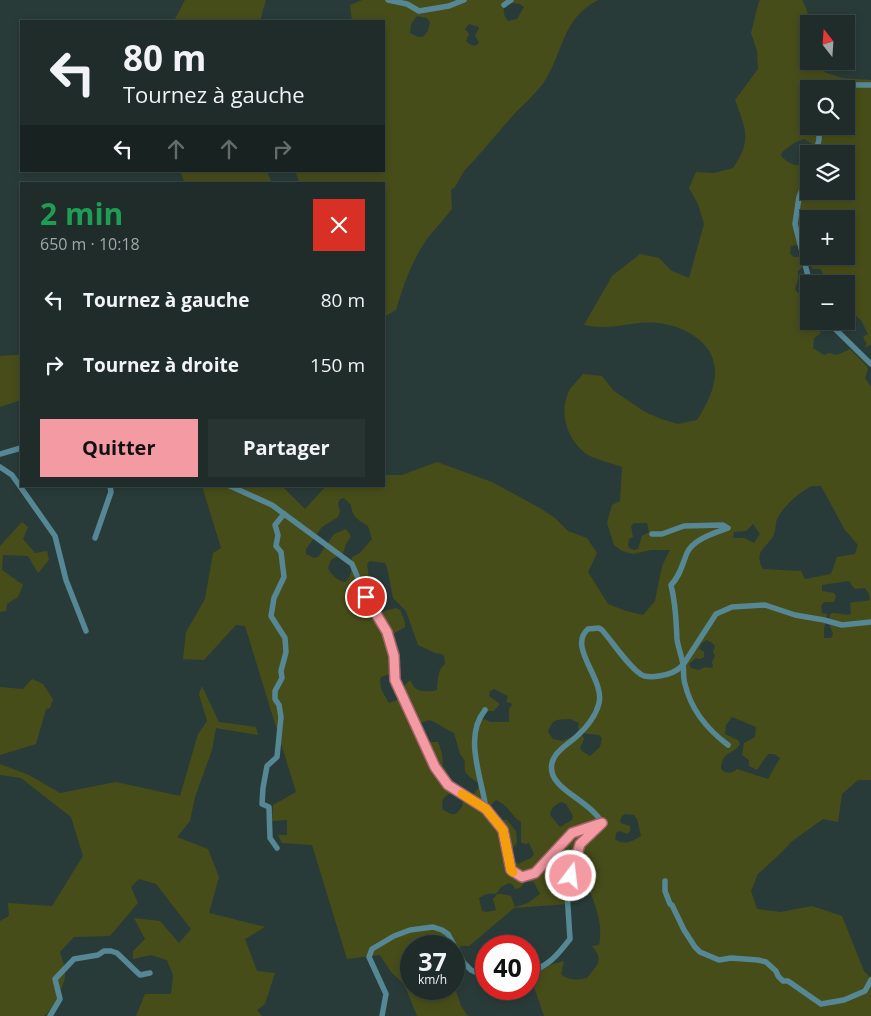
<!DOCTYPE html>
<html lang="fr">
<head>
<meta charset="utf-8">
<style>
	body { margin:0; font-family:"Open Sans",sans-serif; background:#273432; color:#f1f3f6; height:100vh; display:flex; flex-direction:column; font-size:19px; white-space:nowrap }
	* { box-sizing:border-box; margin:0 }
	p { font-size:16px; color:#a1a7a8 }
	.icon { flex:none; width:28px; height:28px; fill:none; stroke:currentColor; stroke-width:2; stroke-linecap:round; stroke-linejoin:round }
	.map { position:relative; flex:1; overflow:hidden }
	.side { position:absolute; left:20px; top:182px; width:365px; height:305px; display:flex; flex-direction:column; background:#1f2c2a; border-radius:0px; box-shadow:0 2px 8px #0003,0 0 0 1px #3c4847 }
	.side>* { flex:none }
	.top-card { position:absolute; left:20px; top:20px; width:365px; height:152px; border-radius:0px; box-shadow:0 2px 8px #0003,0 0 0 1px #3c4847; background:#1f2c2a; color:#f1f3f6; overflow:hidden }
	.needle { width:32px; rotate:343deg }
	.fabs { position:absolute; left:800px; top:15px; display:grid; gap:10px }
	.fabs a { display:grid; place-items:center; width:55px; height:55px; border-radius:0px; background:#1f2c2a; box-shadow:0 2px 8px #0003,0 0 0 1px #3c4847; font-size:25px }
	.speed { position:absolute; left:400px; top:935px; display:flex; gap:10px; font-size:25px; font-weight:700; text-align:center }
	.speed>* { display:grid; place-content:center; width:65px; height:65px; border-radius:50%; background:#1f2c2a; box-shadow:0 2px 8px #0003,0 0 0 1px #3c4847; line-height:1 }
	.speed small { font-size:12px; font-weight:400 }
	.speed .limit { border:8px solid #d22; background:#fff; color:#111 }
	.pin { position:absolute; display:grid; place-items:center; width:42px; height:42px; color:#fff; margin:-21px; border:2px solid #fff; border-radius:50%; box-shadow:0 1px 5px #0007 }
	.me { position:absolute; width:55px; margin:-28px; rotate:15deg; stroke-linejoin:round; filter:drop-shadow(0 0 4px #0008) }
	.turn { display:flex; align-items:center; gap:18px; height:105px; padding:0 20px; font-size:22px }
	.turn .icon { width:65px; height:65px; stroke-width:2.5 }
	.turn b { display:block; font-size:35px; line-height:42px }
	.lanes { display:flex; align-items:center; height:48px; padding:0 20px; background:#0003; justify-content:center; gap:25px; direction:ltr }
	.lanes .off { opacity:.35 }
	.round { display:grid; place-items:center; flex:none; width:52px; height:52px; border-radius:0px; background:#273432 }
	.headline { display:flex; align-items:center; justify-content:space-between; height:85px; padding:0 20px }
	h1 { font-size:30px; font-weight:700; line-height:38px; color:#1e9e55 }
	.button { display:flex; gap:10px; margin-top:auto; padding:10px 20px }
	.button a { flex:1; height:58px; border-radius:0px; background:#f49aa3; color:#111; font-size:20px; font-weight:700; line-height:58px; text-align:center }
	.button a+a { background:#273432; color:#f1f3f6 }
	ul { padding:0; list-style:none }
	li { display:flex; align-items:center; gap:15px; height:65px; padding:0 20px }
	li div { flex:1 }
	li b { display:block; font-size:19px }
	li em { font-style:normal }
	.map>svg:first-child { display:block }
	.green { fill:#474d19; fill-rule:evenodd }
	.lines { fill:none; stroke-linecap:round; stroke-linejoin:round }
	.minor { stroke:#558795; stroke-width:5.5 }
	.route-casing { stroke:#9f646a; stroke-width:12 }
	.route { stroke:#f49aa3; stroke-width:9 }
	.slow { stroke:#f59e0b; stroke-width:9 }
</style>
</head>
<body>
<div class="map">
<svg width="871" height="1016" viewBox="0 0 871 1016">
	<rect width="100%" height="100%" fill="#293b38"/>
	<!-- green -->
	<g class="green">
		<path d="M185,0H266L260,21H174Z"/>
		<path d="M362,0H598C560,20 564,54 542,85C534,95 524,104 515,113C498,132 482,152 464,171L455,187L451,190L452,209C444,219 435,229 427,239C412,260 403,286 396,310L384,317V184H300L295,171H384V21H352L350,5ZM511,3L520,4L524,7L517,19L508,21C503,14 500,7 511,3ZM417,16L427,18L430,22L428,31L423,37H418L410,33L411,24ZM469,24L479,27V29L475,35L479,43L475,46L469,44L466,41L469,34L465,29Z"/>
		<path d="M761,0H802C813,18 809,41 809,61H814L826,73L843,78L871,80V345L864,348L867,344L863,337L868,334L861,320L856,316L846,319V284H817L825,277L820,269H812L810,258L814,256H846V219H809V243L791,246L790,254L794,257H803L805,265L798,271V280L795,289L797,292L805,297L804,302L809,304V321H826L819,325V329L821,333L814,338L813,348L824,355L829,353L837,355L850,349L866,365L868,369L865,378L871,387V780H858L842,794L838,822L823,819L791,842L782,852L758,874L751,891L757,909L781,912L812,906L842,916L864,971L871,978V1016H544L534,987L539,968L564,961L561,974C568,981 579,980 587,978C597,965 605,961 592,946L599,945C603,926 597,908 589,890L569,904L514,908L469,946H461L454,965V946H411V989H454V985L461,1006L468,1016H417L404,984L391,972L380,955L347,959L312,845L282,843L278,835H287V820L272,821L273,805L296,792L245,626L236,625L204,660L183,659L186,632L205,599L213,553L221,548L202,486H282L305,509L326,486H384V475H402L437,462L492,482L540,508L555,518L568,531L587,538L597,553L588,572L608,604L626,611L643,615L655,601L662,566L670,550H651L633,554L622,551L614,545L607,523L612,505L620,501L622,467C612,463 593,459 585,453C566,437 558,411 570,389C574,384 579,379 583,374L602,376L614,391L645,412L661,419L678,424L697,420C706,406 716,387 715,370C714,341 682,325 657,323C637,321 622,327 603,327C597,327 590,326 584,325L612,276L640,254L659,258L672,271L689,278L704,224L698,204L689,188L696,172L714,173L733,168C752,140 746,130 735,100L758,69L757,51L751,33L759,1ZM809,89H846V126H809ZM804,139L814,145V154H846V191H809V161C798,169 790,165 781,156L782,152L794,143ZM811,486H821L845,530L858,545L855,554L837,557L831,574L805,579L801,571L763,569C754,552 763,551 772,538C776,533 775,525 777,519C783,506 799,493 811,486ZM344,498L351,505C352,517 358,520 368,526L372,539L360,553L352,557C350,566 354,576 345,582C338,581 331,575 328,568L331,560L343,553L346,544L351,536L346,529L334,534L318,557L314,558L306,554V549L322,527L338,517L340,512L338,503L340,499ZM634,523H647L649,532L642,536L638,549L634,550L629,548L628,544L629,539L633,537L631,526ZM753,524L760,534L754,543L744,538H733L734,532L746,531ZM370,561L385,563L387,567L393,598L406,611L418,645L435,653L442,654L444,656L445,664C437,669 438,681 437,690C432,692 419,692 415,688C413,686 412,683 410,680L404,686V696L400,699L389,703C384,695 378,686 381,677L395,672C398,665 401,658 399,650C397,644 392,641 393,634L405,627V622L400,610L396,608L377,613C370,602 367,598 374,586L369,578L367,564ZM848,581L850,582L852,586L855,589L865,588L869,594L870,600C863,602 856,601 850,603L851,613L849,615L834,613L830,614L829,623L833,634L831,638H824V630L827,614L822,613L821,606L824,602H834L836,596L834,593L822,591V585ZM706,640L711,642L715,646L713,652L715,656L712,662L713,667L710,668L705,667L699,670L691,668L689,664L696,658L700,659L704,657V652L699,649L701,644ZM494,689L508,696L506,702L511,703L512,705L509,709V722H491L483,719L487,711H494L500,704L489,696L490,691ZM732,717L756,727L755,737L744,743L742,755L749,760V766L757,770L768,754H774L780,758L768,779L737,769C732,774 726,774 721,769C721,752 734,754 740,744L738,740L725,734L726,725ZM570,719L579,723L578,728L581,733L599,735L602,738L600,747L590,756L582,751L580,748L584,739L582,735L574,736L562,741L553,739L548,732C553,718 556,720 570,719ZM429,720C439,723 445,729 454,733L460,754L465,761C463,775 468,775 478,783V788L473,795L464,797L462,807L456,814H451L443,810C439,792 452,797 458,786L450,777L443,766L442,753L438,742H429L421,731L420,723ZM496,800C511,807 510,815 521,822V842L525,844L529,843L534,854L531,858L518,864L511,858L508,853L517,843L516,831L507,820H502L497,816H492L488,808ZM562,802L566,804L573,816L572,820L560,827L550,815C551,808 555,804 562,802ZM625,814L634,815L637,819L641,836C634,841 622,846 615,839L616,833L620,831L627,834L630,831V826L621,823L620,820L622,816ZM526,881L534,882L540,894L528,903L515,907L511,896L502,894H497L493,899L496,910L487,912L482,911L479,898C484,894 489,893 496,894L501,887L509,883L513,885L515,889L520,888Z"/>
		<path d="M180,171H267L272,184H185Z"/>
		<path d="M21,352V400L0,407V356L18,355Z"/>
		<path d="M22,522L28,527L23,539L35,553L47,551L49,560L38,573L28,556L3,555L2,570L23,585L18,597L7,604L6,611L0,612V546Z"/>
		<path d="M32,679L43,684L53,699L50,708L46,709L36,744L0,755V687L23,689Z"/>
		<path d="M202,686L219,722L256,727L258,735L216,728L212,750L195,797L190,821L177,837L208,849L219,877L209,913L265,927L245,939L257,971L275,973L265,1004L257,1010L262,1016H136L145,994H171L173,975L167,960L151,955L133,959V951L145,939L134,918L160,921L179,943L191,929L156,884L139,879L131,887L138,903L110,936L74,937L60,952C62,959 66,969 65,976C64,985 52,1012 44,1016H0V921L9,916L8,903L52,906L83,856L71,817L21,778L0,775V764L29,775L60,793L116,782L180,796L198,734L207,721L199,694Z"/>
	</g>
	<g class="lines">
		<!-- minor -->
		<g class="minor">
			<path d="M388,0L407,4L419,11L449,6L464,0"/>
			<path d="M504,5L511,0"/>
			<path d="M812,89L830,85H871"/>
			<path d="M815,154L819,140V126"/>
			<path d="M809,172L799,197L795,224L810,284"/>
			<path d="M827,321L871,364"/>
			<path d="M0,454L21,448"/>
			<path d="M0,467L12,475L55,536L66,580L86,631"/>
			<path d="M230,486L272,505L352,564L366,597L387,632L394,656L395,680L435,767L448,785L486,809L503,830L511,870L522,877L535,873L572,833L602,823"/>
			<path d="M652,534H662L684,526L723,525L728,528C715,533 693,539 687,553C682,565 680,576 671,585C676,605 676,619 677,639C678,648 682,656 683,665C684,671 683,678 685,684C691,710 708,730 728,745"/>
			<path d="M95,538L111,492L110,486"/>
			<path d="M485,710C463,737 482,778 486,809"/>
			<path d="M602,823C592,803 555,790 552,772C548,755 566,746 576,737C586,728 596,716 599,703C605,679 567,647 588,629L599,628L602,630C612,641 632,672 644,676C649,677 654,677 659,676C669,675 676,672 683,665L716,614L732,607L765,605L795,615L824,620L842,625L871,622"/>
			<path d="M277,848L270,838L269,807L262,804L263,788L267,766L277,757L281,717L279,705L275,699V691L282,678L281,671L286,652L285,638L271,616L274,598L284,577L281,552L276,546L278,535L275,525L284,514"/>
			<path d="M665,881V891L670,904L672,905L684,930L695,947L700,952L719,960L731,958L758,960L766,962L776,971L778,976L783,981H788L821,1004L844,1000L865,991L871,980"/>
			<path d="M529,973C550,964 556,957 570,939L567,892L580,843L600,824"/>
			<path d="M50,1016L60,999L55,979L74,959L98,955L104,951H111L117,953L140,975L150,973"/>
			<path d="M382,1016L386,994L369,957L372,949L394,936L410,930L433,927L442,930L448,934L464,963L471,970L486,977"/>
		</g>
	</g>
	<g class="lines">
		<defs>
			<path id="route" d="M366,597L387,632L394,656L395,680L435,767L448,785L486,809L503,830L511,870L522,877L535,873L572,833L602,823L580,844L571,876"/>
		</defs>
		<!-- route casing -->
		<use href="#route" class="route-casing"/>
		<!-- route -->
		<use href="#route" class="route"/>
		<!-- slow -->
		<path class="slow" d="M462,794L486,809L503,830L511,870L513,872"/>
	</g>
</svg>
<div class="fabs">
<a><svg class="needle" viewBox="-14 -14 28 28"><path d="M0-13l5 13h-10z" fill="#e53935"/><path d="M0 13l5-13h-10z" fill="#a1a7a8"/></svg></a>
<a><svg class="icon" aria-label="search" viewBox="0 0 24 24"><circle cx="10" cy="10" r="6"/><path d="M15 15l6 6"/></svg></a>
<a><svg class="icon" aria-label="layers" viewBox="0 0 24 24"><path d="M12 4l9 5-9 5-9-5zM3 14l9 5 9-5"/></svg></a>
<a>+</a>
<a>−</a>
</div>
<div class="speed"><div>37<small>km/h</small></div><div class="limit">40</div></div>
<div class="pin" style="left:366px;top:597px;background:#d93025"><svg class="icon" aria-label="arrive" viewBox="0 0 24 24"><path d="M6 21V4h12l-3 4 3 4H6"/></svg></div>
<svg class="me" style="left:571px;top:876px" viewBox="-20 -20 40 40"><circle r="17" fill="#f49aa3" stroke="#fff" stroke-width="3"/><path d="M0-11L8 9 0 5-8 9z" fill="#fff"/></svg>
<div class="top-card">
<div class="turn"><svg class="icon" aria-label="left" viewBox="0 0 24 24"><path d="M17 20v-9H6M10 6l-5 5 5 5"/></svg><div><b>80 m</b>Tournez à gauche</div></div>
<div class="lanes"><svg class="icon" aria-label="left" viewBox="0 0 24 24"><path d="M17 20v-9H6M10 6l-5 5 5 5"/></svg><svg class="icon off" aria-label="ahead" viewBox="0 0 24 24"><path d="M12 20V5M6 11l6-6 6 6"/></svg><svg class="icon off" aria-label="ahead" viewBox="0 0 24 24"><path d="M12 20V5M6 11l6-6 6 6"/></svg><svg class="icon off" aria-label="right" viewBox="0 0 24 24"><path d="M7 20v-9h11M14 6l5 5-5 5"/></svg></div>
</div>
<section class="side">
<div class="headline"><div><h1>2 min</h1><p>650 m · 10:18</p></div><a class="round" style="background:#d93025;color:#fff"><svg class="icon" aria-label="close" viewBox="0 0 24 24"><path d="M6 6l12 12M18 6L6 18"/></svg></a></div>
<ul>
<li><svg class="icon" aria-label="left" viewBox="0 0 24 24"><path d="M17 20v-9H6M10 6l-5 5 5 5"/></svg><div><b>Tournez à gauche</b></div><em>80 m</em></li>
<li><svg class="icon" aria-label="right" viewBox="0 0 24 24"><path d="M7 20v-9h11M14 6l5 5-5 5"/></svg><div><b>Tournez à droite</b></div><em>150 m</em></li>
</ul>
<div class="button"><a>Quitter</a><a>Partager</a></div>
</section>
</div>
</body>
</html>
